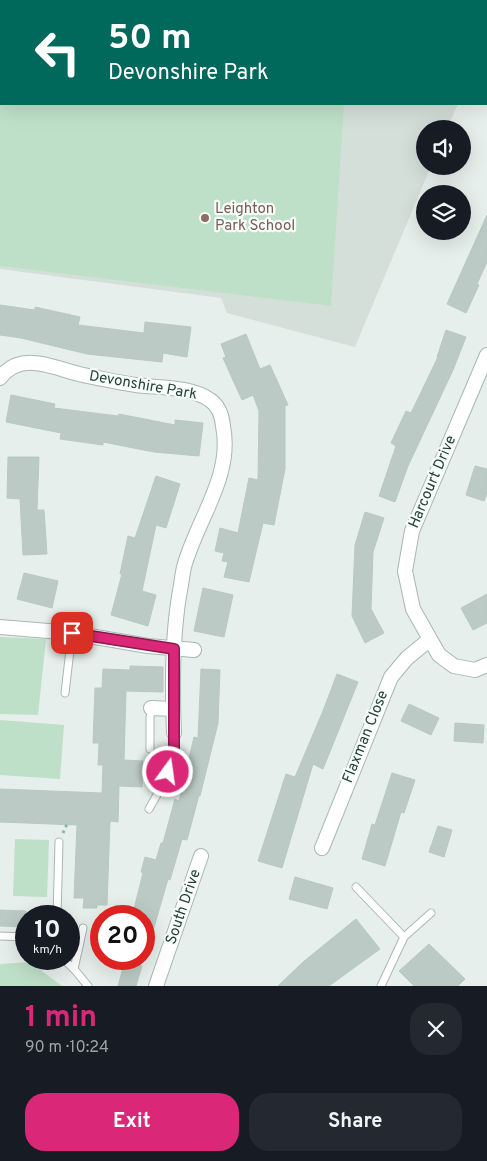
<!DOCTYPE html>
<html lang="en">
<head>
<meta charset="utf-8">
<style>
	body { margin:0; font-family:Overpass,sans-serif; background:#242831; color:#f1f3f6; height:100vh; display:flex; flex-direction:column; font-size:19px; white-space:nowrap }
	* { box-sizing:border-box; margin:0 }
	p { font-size:16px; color:#9ea1a6 }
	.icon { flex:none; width:28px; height:28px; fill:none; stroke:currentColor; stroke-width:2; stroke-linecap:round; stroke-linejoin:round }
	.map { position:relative; height:986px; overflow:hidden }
	.panel { display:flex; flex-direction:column; background:#171b24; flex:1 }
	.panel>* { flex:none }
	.hud { position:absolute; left:0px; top:0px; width:488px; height:105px; box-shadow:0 5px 20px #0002; background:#00695c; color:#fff; overflow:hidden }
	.tools { position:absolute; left:416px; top:120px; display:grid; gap:10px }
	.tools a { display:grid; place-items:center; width:55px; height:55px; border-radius:50%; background:#171b24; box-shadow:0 5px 20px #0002; font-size:25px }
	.speed { position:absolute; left:15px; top:905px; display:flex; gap:10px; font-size:25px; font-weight:700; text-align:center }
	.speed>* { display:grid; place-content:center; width:65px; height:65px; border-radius:50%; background:#171b24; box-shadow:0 5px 20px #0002; line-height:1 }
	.speed small { font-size:12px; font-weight:400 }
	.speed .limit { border:8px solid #d22; background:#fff; color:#111 }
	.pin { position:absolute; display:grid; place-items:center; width:42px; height:42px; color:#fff; margin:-21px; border-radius:10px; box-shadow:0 2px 8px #0006 }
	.me { position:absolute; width:55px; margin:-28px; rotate:14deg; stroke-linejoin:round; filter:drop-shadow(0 0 4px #0008) }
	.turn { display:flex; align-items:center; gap:18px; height:105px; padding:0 25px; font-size:22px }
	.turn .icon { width:65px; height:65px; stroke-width:2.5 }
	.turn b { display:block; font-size:35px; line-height:42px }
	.round { display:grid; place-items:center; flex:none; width:52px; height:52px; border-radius:20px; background:#242831 }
	.headline { display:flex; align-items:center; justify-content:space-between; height:85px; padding:0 25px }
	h1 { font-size:30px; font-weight:700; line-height:38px; color:#db2777 }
	.primary-button { display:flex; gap:10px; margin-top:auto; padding:10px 25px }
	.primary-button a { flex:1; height:58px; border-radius:20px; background:#db2777; color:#fff; font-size:20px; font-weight:700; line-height:58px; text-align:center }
	.primary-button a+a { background:#242831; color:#f1f3f6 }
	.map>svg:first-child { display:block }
	.built { fill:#d4dfda }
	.green { fill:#bfe0c8 }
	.building { fill:#bbcac4; stroke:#b8c9c2 }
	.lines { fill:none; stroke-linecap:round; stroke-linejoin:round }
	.lane-casing { stroke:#a8b8b2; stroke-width:9 }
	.street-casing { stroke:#a8b8b2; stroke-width:16 }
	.path { stroke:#86b3a5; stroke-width:3; stroke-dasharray:2.5 4; stroke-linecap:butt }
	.lane { stroke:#fff; stroke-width:7 }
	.street { stroke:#fff; stroke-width:14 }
	.route-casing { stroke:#8e194d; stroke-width:12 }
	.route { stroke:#db2777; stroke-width:9 }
	.education-dot { fill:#8d6e63; stroke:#f7fbf9; stroke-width:2 }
	.labels { text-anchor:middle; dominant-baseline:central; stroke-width:4.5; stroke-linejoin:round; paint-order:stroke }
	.education-label { font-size:15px; fill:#785e54; stroke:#f7fbf9; text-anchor:start }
	.street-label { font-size:15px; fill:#24423a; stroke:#f7fbf9 }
</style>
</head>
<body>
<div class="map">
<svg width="487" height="986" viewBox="0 0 487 986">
	<rect width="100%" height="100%" fill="#e6efeb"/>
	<!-- built -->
	<path class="built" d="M0,0H487L486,36V1H1V104H458L447,129H425V166H431L355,347L227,313L221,298L0,269Z"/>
	<!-- green -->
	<g class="green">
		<path d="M0,0H351L1,1V104H344L331,306L0,266Z"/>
		<path d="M0,637L46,639L38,715L0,714Z"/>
		<path d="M0,720L64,725L60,779L0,775Z"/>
		<path d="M15,839L49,840L47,897L13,896Z"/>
		<path d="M30,962L62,986H0V964Z"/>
	</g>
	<!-- building -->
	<g class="building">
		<path d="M487,215V262L477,284L479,285L466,313L447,304Z"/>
		<path d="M0,305L35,310V307L80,317L78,325L144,333L145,322L191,327L187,357L163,353L162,362L87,354L21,338L0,335Z"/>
		<path d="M446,330L466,337L453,370L408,466L395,502L379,496L396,446L391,443L406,411L411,413L438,357H437Z"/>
		<path d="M246,334L260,369L270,365L288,405L285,406V469L274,525L263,523L249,582L224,577L228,562L222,561L224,553L215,551L220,528L238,533L249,478L258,480L259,411L253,395L242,400L223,358L226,357L221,344Z"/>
		<path d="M11,395L55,404L54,408L118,416L119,414L175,425V420L203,423L199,456L154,452L103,442V445L60,439L61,433L6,422Z"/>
		<path d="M8,457H39L37,510H44L47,554L23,555L20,499L7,498Z"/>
		<path d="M475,466L487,469V493L484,501L466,495Z"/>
		<path d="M156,476L180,484L166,528L156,525L142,591L156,595L148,626L111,615L122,574H120L128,536L135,538Z"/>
		<path d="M365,512L384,518L373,552L371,609L384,633L365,643L352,616L355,545Z"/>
		<path d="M24,573L58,581L52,608L17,599Z"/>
		<path d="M203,588L233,595L224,637L194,631Z"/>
		<path d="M487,594V623L473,630L461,608Z"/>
		<path d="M130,666L163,667V692L126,691L124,760L143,761L142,787L119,786L118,822L110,821L107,905H97V908H83L84,898H74L77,825L0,822V789L102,793L103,765H98L99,743H93L95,688H102L103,669L130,670Z"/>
		<path d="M201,669L220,670L218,723L200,796L199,795L187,840L182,839L170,880L168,879L148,948H144V915L133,913L143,873L141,872L145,857L156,860L161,843H163L175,799L179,801L194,737L198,738Z"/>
		<path d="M337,674L358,682L323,769L313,764L282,868L258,861L286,774L295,777L323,711Z"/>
		<path d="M409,704L439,718L431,735L401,721Z"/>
		<path d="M455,723L484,725L483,743L454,741Z"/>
		<path d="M392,773L415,780L404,813L401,812L385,866L362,859L372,824L375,825Z"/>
		<path d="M438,826L452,830L444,857L429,852Z"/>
		<path d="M295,877L333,888L327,909L289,899Z"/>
		<path d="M0,910L26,911V927L0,926Z"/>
		<path d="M356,919L380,949L329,986H278L303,962Z"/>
		<path d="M429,944L465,979L458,986H414L399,971Z"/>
		<path d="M125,961L142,966L136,986H118Z"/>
	</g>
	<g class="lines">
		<defs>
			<g id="lane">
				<path d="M65,693L72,633"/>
				<path d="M150,749V718L151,708"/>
				<path d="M149,809C164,782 177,765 174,733"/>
				<path d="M356,887L404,937L381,986"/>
				<path d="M57,916L59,842"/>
				<path d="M0,936L26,937"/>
				<path d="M404,937L431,913"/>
				<path d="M63,959L74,969L88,986"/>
				<path d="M74,969L83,928"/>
			</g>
			<g id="street">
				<path d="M487,355L412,531L405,571L413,609L439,655L454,666L475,670L487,665"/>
				<path d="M0,378C23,348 58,371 88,376C104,379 120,383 136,385C159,388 190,386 210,400C219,406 222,416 223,426C233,477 197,519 184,567C182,576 181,587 179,596C172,641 172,688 174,733"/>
				<path d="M0,627L72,633L148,646L194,650"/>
				<path d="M151,708L173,709"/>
				<path d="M322,848L391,677L407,658L429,640"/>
				<path d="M156,986L201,856"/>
			</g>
		</defs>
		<!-- lane casing -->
		<use href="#lane" class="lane-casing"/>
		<!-- street casing -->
		<use href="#street" class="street-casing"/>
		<!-- path -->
		<path class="path" d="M63,833L67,824"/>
		<!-- lane -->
		<use href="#lane" class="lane"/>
		<!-- street -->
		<use href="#street" class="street"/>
	</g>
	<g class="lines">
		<defs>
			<path id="route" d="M72,633L174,649V758L168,772"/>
		</defs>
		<!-- route casing -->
		<use href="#route" class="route-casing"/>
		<!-- route -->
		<use href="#route" class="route"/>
	</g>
	<!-- markers -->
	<circle class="education-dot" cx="205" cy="218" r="5"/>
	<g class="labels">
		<!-- education labels -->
		<g class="education-label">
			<text x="215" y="209">Leighton<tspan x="215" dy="17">Park School</tspan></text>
		</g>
		<!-- street labels -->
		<g class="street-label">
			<text transform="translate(143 386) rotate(10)">Devonshire Park</text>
			<text transform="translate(433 482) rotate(-67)">Harcourt Drive</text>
			<text transform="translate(366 737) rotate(-68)">Flaxman Close</text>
			<text transform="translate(184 907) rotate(-71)">South Drive</text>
		</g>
	</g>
</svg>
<div class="tools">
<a><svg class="icon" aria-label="sound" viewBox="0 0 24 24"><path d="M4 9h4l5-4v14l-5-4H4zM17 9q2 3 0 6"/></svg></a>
<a><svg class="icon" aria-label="layers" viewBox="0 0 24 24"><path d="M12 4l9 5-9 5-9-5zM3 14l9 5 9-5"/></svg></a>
</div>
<div class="speed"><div>10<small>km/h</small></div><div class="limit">20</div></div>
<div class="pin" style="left:72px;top:633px;background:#d93025"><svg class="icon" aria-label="arrive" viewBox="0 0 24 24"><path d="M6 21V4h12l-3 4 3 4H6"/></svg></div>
<svg class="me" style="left:168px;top:772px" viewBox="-20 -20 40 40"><circle r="17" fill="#db2777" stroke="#fff" stroke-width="3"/><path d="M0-11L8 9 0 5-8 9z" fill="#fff"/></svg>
<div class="hud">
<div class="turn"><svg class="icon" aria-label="left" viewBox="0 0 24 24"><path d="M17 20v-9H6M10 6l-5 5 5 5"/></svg><div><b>50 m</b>Devonshire Park</div></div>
</div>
</div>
<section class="panel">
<div class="headline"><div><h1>1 min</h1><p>90 m · 10:24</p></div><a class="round"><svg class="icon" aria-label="close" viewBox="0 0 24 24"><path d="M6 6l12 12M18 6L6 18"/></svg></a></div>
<div class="primary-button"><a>Exit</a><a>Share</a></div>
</section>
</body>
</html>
